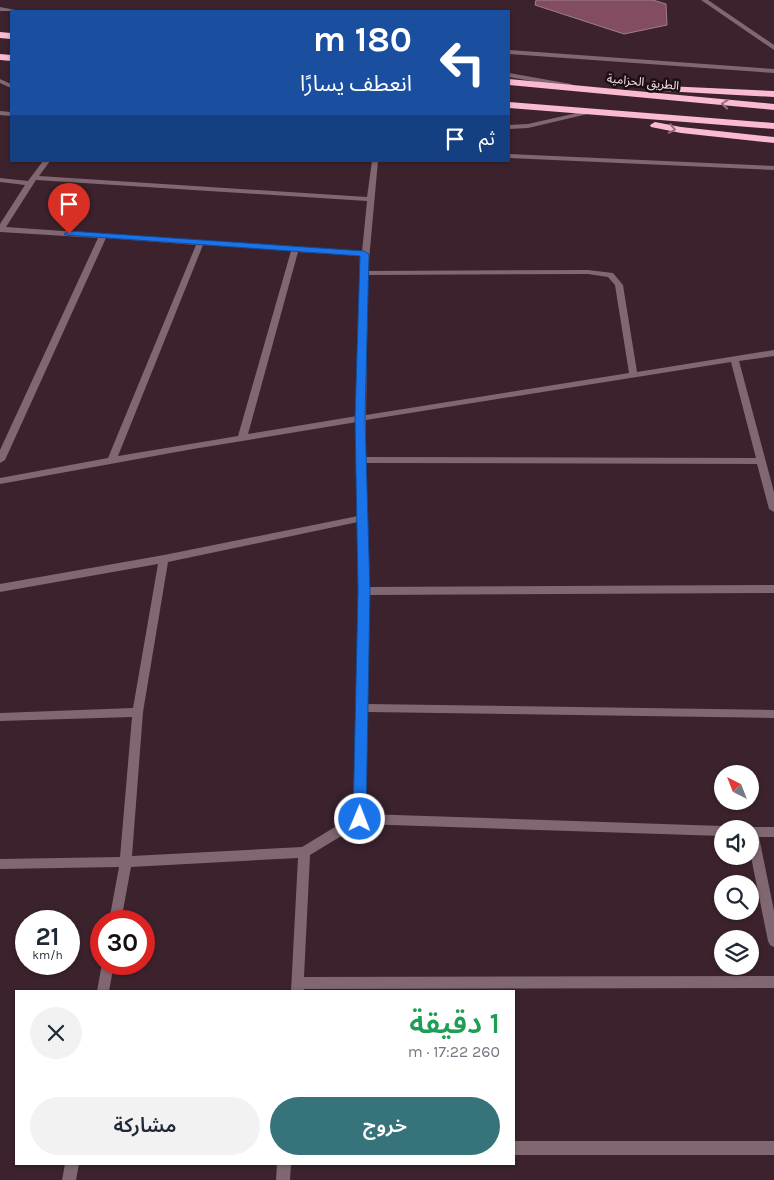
<!DOCTYPE html>
<html lang="ar">
<head>
<meta charset="utf-8">
<style>
	body { margin:0; font-family:Karla,"Noto Sans Arabic",sans-serif; background:#f2f2f3; color:#1f2937; direction:rtl; height:100vh; display:flex; flex-direction:column; font-size:19px; white-space:nowrap }
	* { box-sizing:border-box; margin:0 }
	p { font-size:16px; color:#747a83 }
	.icon { flex:none; width:28px; height:28px; fill:none; stroke:currentColor; stroke-width:2; stroke-linecap:round; stroke-linejoin:round }
	.map { position:relative; flex:1; overflow:hidden; direction:ltr }
	.drawer { position:absolute; left:15px; top:990px; width:500px; height:175px; display:flex; flex-direction:column; background:#fff; border-radius:0px; box-shadow:0 1px 4px #0004; direction:rtl }
	.drawer>* { flex:none }
	.banner { position:absolute; left:10px; top:10px; width:500px; height:152px; border-radius:0px; box-shadow:0 1px 4px #0004; direction:rtl; background:#1a4fa0; color:#fff; overflow:hidden }
	.needle { width:32px; rotate:318deg }
	.tools { position:absolute; left:714px; top:765px; display:grid; gap:10px }
	.tools a { display:grid; place-items:center; width:45px; height:45px; border-radius:50%; background:#fff; box-shadow:0 1px 4px #0004; font-size:25px }
	.speed { position:absolute; left:15px; top:910px; display:flex; gap:10px; font-size:25px; font-weight:700; text-align:center }
	.speed>* { display:grid; place-content:center; width:65px; height:65px; border-radius:50%; background:#fff; box-shadow:0 1px 4px #0004; line-height:1 }
	.speed small { font-size:12px; font-weight:400 }
	.speed .limit { border:8px solid #d22; background:#fff; color:#111 }
	.pin { position:absolute; display:grid; place-items:center; width:42px; height:42px; color:#fff; margin:-51px -21px; border-radius:50% 50% 50% 0; rotate:-45deg; box-shadow:0 0 5px #0007 }
	.pin .icon { rotate:45deg }
	.me { position:absolute; width:55px; margin:-28px; rotate:1deg; stroke-linejoin:round; filter:drop-shadow(0 0 4px #0008) }
	.turn { display:flex; align-items:center; gap:18px; height:105px; padding:0 15px; font-size:22px }
	.turn .icon { width:65px; height:65px; stroke-width:2.5 }
	.turn b { display:block; font-size:35px; line-height:42px }
	.then { display:flex; align-items:center; height:48px; padding:0 15px; background:#0003; gap:10px; font-size:19px }
	.round { display:grid; place-items:center; flex:none; width:52px; height:52px; border-radius:26px; background:#f2f2f3 }
	.summary { display:flex; align-items:center; justify-content:space-between; height:85px; padding:0 15px }
	h1 { font-size:30px; font-weight:600; line-height:38px; color:#1e9e55 }
	.action { display:flex; gap:10px; margin-top:auto; padding:10px 15px }
	.action a { flex:1; height:58px; border-radius:30px; background:#36737b; color:#fff; font-size:20px; font-weight:600; line-height:58px; text-align:center }
	.action a+a { background:#f2f2f3; color:#1f2937 }
	.map>svg:first-child { display:block }
	.building { fill:#824c62; stroke:#a0808c }
	.lines { fill:none; stroke-linecap:round; stroke-linejoin:round }
	.street { fill:#806771; fill-rule:evenodd }
	.highway { fill:#f9bad2; fill-rule:evenodd }
	.oneway { stroke:#956d7c }
	.route { fill:#1a73e8; stroke:#114b97 }
	.labels { text-anchor:middle; dominant-baseline:central; stroke-width:5; stroke-linejoin:round; paint-order:stroke }
	.far-street-label { font-size:12px; fill:#f5e3e9; stroke:#1b0f14 }
</style>
</head>
<body>
<div class="map">
<svg width="774" height="1180" viewBox="0 0 774 1180">
	<rect width="100%" height="100%" fill="#3b222c"/>
	<!-- building -->
	<path class="building" d="M536,0H653L666,4L667,25L624,34L535,5Z"/>
	<g class="lines">
		<!-- street -->
		<g class="street">
			<path d="M701,0H708L774,45V50Z"/>
			<path d="M0,7L21,11H0Z"/>
			<path d="M509,50L774,69V73L509,54Z"/>
			<path d="M509,73L571,84L574,86L571,88L509,77Z"/>
			<path d="M0,79L11,84V88L0,83Z"/>
			<path d="M590,110L592,111V113L528,128L509,129V125L528,124Z"/>
			<path d="M0,111L11,112V116L0,115Z"/>
			<path d="M509,154L774,166V170L509,158Z"/>
			<path d="M43,161H50L39,176L367,197L372,161H378L368,271L588,270L613,273L623,285L637,372L774,350V356L739,361L774,492V512L769,509L757,464L366,463L369,587L774,585V593L369,595L368,704L774,710V718L368,712L365,814L722,826L727,829H722V836L361,824L310,855L304,977L774,976V988L304,989L303,991H291L298,858L131,867L121,921H109L119,867L0,869V859L120,857L132,717L0,721V713L133,708L158,564L0,592V584L164,555L358,516L357,422L193,449L0,484V478L108,458L196,245L106,238L5,460L0,463V450L98,238L0,232V224L25,185L0,182V178L28,181ZM36,180L367,201L362,252L6,227ZM203,245L291,251L238,436L118,456ZM298,252L362,256L358,321L357,416L248,434ZM588,274L608,277L615,285L629,373L366,415L368,275ZM731,362L756,458L366,457V420ZM358,522L359,646L353,816L302,847L132,856L143,712L168,562Z"/>
			<path d="M750,827H774V837H759L774,911V947L770,945L768,941L750,852V829H746Z"/>
			<path d="M102,964H114L109,991H97Z"/>
			<rect x="514" y="1141" width="260" height="14"/>
			<path d="M65,1164H79L76,1180H62Z"/>
			<path d="M277,1164H291L290,1180H276Z"/>
		</g>
		<!-- highway -->
		<g class="highway">
			<path d="M0,32L11,33V39L0,38Z"/>
			<path d="M0,54L11,55V61L0,60Z"/>
			<path d="M509,79L774,104V110L509,85Z"/>
			<path d="M666,86L774,91V97L663,91V87Z"/>
			<path d="M509,102L774,123V129L509,108Z"/>
			<path d="M655,122L681,127L774,137V143L681,133L651,127L650,125Z"/>
		</g>
	</g>
	<!-- one-way arrows -->
	<defs><path id="oneway-chevron" d="M-2-3.5L2.5 0L-2 3.5" fill="none" stroke-width="1.6" stroke-linecap="round" stroke-linejoin="round" transform="scale(1.25)"/></defs>
	<g class="oneway">
		<use href="#oneway-chevron" transform="translate(725 104) rotate(-175)"/>
		<use href="#oneway-chevron" transform="translate(672 129) rotate(11)"/>
	</g>
	<!-- route -->
	<path class="route" d="M69,231L364,251L369,254L365,418L370,591L366,819L364,823L360,825L355,823L353,819L358,591L355,418L360,256L66,235L64,234Z"/>
	<g class="labels">
		<!-- far-street labels -->
		<g class="far-street-label">
			<text transform="translate(643 82) rotate(6)">الطريق الحزامية</text>
		</g>
	</g>
</svg>
<div class="tools">
<a><svg class="needle" viewBox="-14 -14 28 28"><path d="M0-13l5 13h-10z" fill="#e53935"/><path d="M0 13l5-13h-10z" fill="#747a83"/></svg></a>
<a><svg class="icon" aria-label="sound" viewBox="0 0 24 24"><path d="M4 9h4l5-4v14l-5-4H4zM17 9q2 3 0 6"/></svg></a>
<a><svg class="icon" aria-label="search" viewBox="0 0 24 24"><circle cx="10" cy="10" r="6"/><path d="M15 15l6 6"/></svg></a>
<a><svg class="icon" aria-label="layers" viewBox="0 0 24 24"><path d="M12 4l9 5-9 5-9-5zM3 14l9 5 9-5"/></svg></a>
</div>
<div class="speed"><div>21<small>km/h</small></div><div class="limit">30</div></div>
<div class="pin" style="left:69px;top:234px;background:#d93025"><svg class="icon" aria-label="arrive" viewBox="0 0 24 24"><path d="M6 21V4h12l-3 4 3 4H6"/></svg></div>
<svg class="me" style="left:360px;top:819px" viewBox="-20 -20 40 40"><circle r="17" fill="#1a73e8" stroke="#fff" stroke-width="3"/><path d="M0-11L8 9 0 5-8 9z" fill="#fff"/></svg>
<div class="banner">
<div class="turn"><svg class="icon" aria-label="left" viewBox="0 0 24 24"><path d="M17 20v-9H6M10 6l-5 5 5 5"/></svg><div><b>180 m</b>انعطف يسارًا</div></div>
<div class="then">ثم<svg class="icon" aria-label="arrive" viewBox="0 0 24 24"><path d="M6 21V4h12l-3 4 3 4H6"/></svg></div>
</div>
<section class="drawer">
<div class="summary"><div><h1>1 دقيقة</h1><p>260 m · 17:22</p></div><a class="round"><svg class="icon" aria-label="close" viewBox="0 0 24 24"><path d="M6 6l12 12M18 6L6 18"/></svg></a></div>
<div class="action"><a>خروج</a><a>مشاركة</a></div>
</section>
</div>
</body>
</html>
